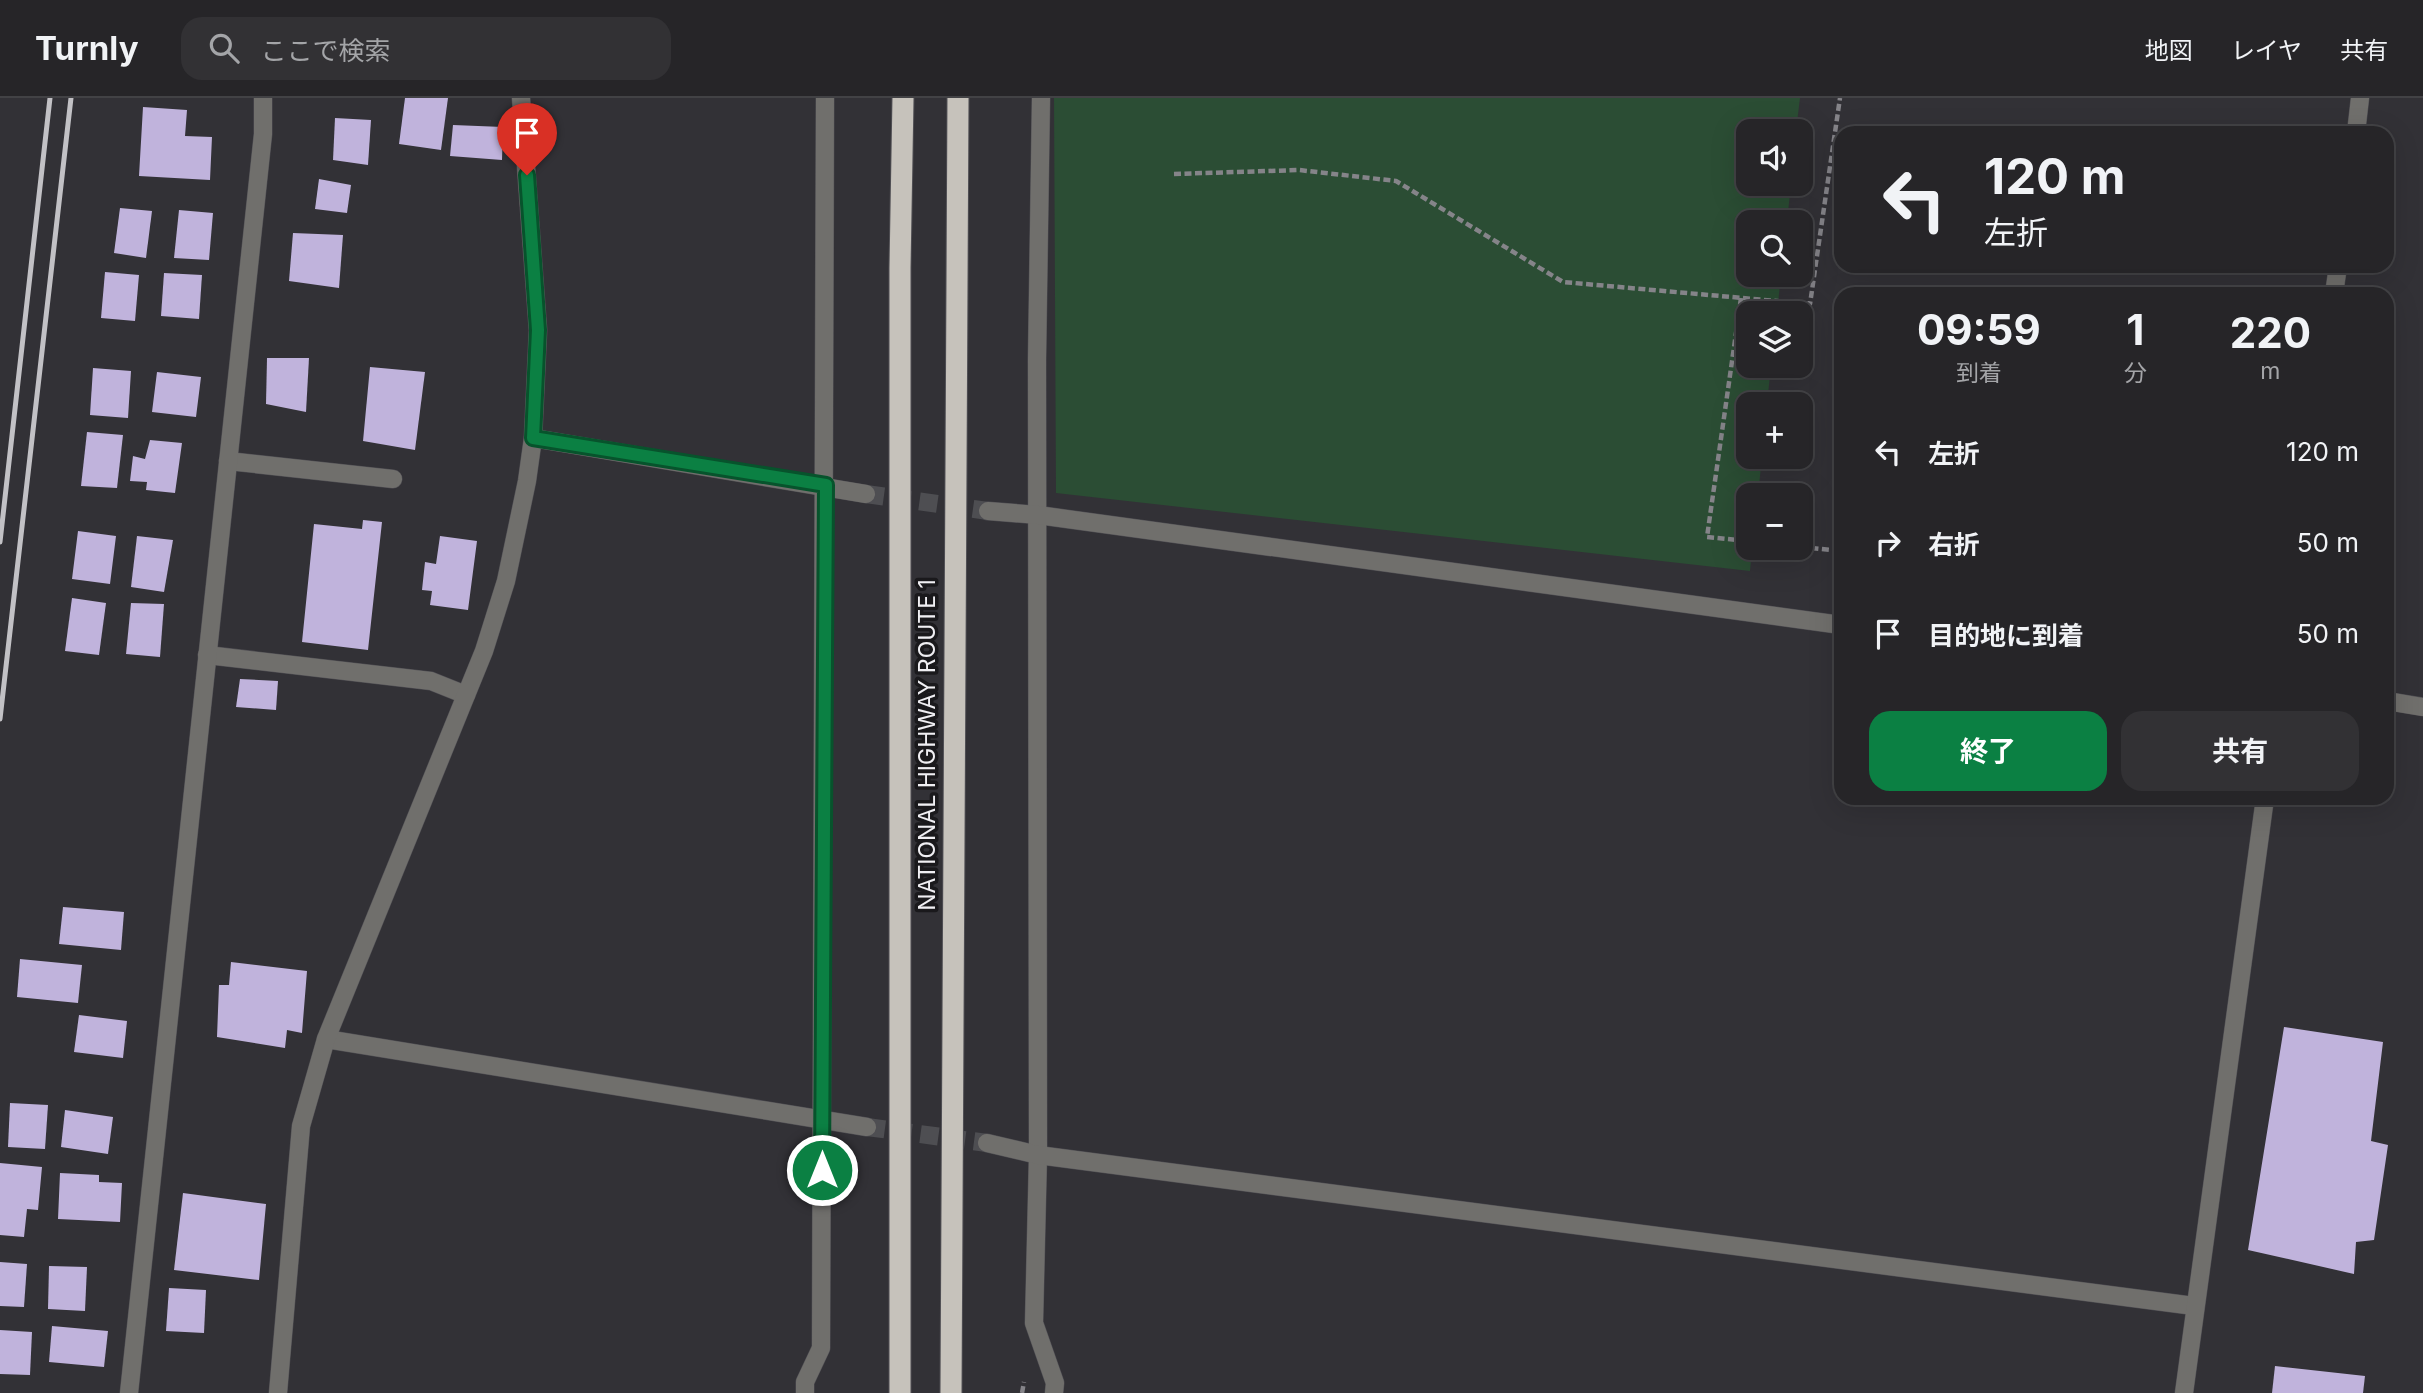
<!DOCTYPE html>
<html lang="ja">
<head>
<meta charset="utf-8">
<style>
	body { margin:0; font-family:Inter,"Noto Sans JP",sans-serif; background:#323134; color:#f1f3f6; height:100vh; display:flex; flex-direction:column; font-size:26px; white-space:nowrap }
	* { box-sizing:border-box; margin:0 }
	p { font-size:23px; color:#a4a5a8 }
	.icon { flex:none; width:38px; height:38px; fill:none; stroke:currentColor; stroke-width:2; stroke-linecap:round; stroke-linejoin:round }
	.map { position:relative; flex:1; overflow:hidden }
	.panel { position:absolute; left:1834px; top:189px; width:560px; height:518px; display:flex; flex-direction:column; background:#262528; border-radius:21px; box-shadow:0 7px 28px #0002,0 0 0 2px #424245 }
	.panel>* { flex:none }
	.guide { position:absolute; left:1834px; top:28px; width:560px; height:147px; border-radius:21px; box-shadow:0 7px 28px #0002,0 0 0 2px #424245; background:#262528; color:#f1f3f6; overflow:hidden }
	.tools { position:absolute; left:1736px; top:21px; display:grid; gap:14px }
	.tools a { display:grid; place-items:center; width:77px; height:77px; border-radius:14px; background:#262528; box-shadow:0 7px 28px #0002,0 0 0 2px #424245; font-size:35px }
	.pin { position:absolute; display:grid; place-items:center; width:60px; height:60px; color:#fff; margin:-72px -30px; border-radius:50% 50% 50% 0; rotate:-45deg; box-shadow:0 0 7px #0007 }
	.pin .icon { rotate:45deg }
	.me { position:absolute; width:77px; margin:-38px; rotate:0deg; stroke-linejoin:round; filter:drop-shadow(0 0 5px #0008) }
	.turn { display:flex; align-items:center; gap:24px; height:147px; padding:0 35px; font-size:32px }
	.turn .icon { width:91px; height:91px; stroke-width:2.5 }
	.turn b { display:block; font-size:49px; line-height:60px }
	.eta { display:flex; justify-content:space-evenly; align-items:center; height:119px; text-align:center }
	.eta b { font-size:42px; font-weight:700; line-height:49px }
	.cta { display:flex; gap:14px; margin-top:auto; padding:14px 35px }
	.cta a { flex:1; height:80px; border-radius:21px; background:#0b8043; color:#fff; font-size:28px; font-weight:700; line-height:80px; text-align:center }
	.cta a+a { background:#323134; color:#f1f3f6 }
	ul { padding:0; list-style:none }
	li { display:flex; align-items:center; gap:21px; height:91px; padding:0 35px }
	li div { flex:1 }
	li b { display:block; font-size:26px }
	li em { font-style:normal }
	header { display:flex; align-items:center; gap:42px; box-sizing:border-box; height:98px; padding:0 35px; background:#262528; border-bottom:2px solid #424245 }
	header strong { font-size:33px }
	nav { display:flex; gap:38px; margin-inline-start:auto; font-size:24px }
	.search { width:490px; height:63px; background:#323134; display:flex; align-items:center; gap:18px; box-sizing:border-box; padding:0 24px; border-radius:21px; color:#a4a5a8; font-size:26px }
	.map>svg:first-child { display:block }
	.green { fill:#2b4d34 }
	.building { fill:#c0b3dc }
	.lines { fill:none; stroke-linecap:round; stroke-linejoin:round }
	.street-tunnel { stroke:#4e4e52; stroke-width:18; stroke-dasharray:18 9; stroke-linecap:butt }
	.street-casing { stroke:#504f54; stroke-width:19 }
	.highway-casing { stroke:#504f54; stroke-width:23 }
	.path { stroke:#858489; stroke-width:4.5; stroke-dasharray:7 3.5; stroke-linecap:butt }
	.street { stroke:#706f6c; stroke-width:18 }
	.highway { stroke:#c6c2bb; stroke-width:21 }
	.rail { stroke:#c2c1c5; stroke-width:5 }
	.route-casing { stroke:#07532c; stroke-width:18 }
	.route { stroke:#0b8043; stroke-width:12 }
	.labels { text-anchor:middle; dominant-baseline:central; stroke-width:7; stroke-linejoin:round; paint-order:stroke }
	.street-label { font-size:23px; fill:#f0eff3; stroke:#1a191c }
</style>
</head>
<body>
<header>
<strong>Turnly</strong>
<div class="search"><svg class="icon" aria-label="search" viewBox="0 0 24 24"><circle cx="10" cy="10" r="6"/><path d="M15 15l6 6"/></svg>ここで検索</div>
<nav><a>地図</a><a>レイヤ</a><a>共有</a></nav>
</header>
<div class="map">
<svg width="2423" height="1295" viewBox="0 0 2423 1295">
	<rect width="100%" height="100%" fill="#323136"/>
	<!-- green -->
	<path class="green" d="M1054,0H1800L1796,33H1748V86H1791L1787,124H1748V177H1781L1777,215H1748V268H1771L1767,306H1748V359H1762L1758,397H1748V450H1752L1750,473L1056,395Z"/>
	<!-- building -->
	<g class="building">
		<path d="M405,0H448L441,52L399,46Z"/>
		<path d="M143,9L187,12L185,38L212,39L210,82L139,78Z"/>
		<path d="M335,20L371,22L368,67L333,62Z"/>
		<path d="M453,27L503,29L502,62L450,58Z"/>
		<path d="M319,81L351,87L347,115L315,111Z"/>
		<path d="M120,110L152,113L146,160L114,155Z"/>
		<path d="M179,112L213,115L209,162L174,160Z"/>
		<path d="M293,135L343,137L339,190L289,183Z"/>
		<path d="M105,174L139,177L135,223L101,220Z"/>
		<path d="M164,175L202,177L199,221L161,218Z"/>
		<path d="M267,260H309L306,314L266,306Z"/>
		<path d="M370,269L425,274L415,352L363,343Z"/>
		<path d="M93,270L131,273L128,320L90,317Z"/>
		<path d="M157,274L201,279L196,319L152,314Z"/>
		<path d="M87,334L123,337L117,390L81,388Z"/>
		<path d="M150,342L182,345L175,395L146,392L147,384L130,383L133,358L145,361Z"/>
		<path d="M363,422L382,424L368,552L302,544L314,426L362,431Z"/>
		<path d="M78,433L116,438L110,486L72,481Z"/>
		<path d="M137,438L173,442L164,494L131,489Z"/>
		<path d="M440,438L477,443L468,512L430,507L432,493L422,492L425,464L436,466Z"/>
		<path d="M72,500L106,505L99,557L65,553Z"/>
		<path d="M131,505L164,506L160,559L126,556Z"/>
		<path d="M240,581L278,583L276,612L236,609Z"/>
		<path d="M63,809L124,814L121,852L59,846Z"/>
		<path d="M20,861L82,867L78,905L17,899Z"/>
		<path d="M231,864L307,873L302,935L287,932L285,950L217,939L219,887H229Z"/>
		<path d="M79,917L127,923L123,960L74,954Z"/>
		<path d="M2284,929L2383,944L2371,1043L2388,1047L2374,1142L2356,1144L2354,1176L2248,1152Z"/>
		<path d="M10,1005L48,1007L45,1051L8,1049Z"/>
		<path d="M65,1012L113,1019L108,1056L61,1049Z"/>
		<path d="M0,1065L42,1069L38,1112L27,1111L24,1139L0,1137Z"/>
		<path d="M60,1075L99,1077V1084L122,1085L120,1124L58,1121Z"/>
		<path d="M183,1095L266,1106L259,1182L174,1172Z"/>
		<path d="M0,1164L27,1166L24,1209L0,1208Z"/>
		<path d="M49,1168L87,1169L85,1213L48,1211Z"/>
		<path d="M169,1190L206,1192L204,1235L166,1233Z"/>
		<path d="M52,1228L108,1233L104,1269L49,1264Z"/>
		<path d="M0,1232L32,1234L30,1277L0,1276Z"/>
		<path d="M2275,1268L2365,1278L2363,1295H2272Z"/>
	</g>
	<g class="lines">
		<!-- street-tunnel -->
		<g class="street-tunnel">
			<path d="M866,396L988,413"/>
			<path d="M867,1029L987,1045"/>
		</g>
		<defs>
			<g id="street">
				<path d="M1041,0L1037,262L1038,1057L1034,1225L1055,1285L1054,1295"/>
				<path d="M2356,35L2360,0"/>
				<path d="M2334,196L2338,168"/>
				<path d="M533,340L866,396"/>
				<path d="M228,363L393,381"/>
				<path d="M988,413L1038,417L1841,527"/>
				<path d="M207,557L431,583L466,597"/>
				<path d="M2387,603L2423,609"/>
				<path d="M326,941L867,1029"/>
				<path d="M987,1045L1038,1057L2194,1208"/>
				<path d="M129,1295L263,36V0"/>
				<path d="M278,1295L301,1028L326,941L484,553L506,483L527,383L533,340L538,232L521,0"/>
				<path d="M805,1295V1284L821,1250L825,0"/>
				<path d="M2184,1295L2265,700"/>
			</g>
			<g id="highway">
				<path d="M900,1295V170L903,0"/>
				<path d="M951,1295L958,0"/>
			</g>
		</defs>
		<!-- street casing -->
		<use href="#street" class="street-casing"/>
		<!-- highway casing -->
		<use href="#highway" class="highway-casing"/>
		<!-- path -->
		<g class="path">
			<path d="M1174,76L1299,72L1396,83L1563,184L1810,206L1840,0"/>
			<path d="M1741,200L1707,439L1748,443"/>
			<path d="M1801,449L1841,453"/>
			<path d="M1022,1295L1024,1284"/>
		</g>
		<!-- street -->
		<use href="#street" class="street"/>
		<!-- highway -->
		<use href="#highway" class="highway"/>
		<!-- rail -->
		<g class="rail">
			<path d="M0,444L50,0"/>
			<path d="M0,621L71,0"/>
		</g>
	</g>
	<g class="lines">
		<defs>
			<path id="route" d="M527,77L538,232L533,340L826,387L822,1072"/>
		</defs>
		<!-- route casing -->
		<use href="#route" class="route-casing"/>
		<!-- route -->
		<use href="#route" class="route"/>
	</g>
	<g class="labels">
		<!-- street labels -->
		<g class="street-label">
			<text transform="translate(927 647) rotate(-90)">NATIONAL HIGHWAY ROUTE 1</text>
		</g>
	</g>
</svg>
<div class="tools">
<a><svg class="icon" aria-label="sound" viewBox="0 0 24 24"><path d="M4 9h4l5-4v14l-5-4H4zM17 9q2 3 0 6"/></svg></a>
<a><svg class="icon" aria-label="search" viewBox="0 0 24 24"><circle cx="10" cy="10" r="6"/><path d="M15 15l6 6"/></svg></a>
<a><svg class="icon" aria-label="layers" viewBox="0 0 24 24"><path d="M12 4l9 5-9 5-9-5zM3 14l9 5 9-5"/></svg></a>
<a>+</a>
<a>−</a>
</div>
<div class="pin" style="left:527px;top:77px;background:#d93025"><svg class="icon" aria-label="arrive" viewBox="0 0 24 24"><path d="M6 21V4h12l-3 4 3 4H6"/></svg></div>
<svg class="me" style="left:822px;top:1072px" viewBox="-20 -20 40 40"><circle r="17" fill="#0b8043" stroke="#fff" stroke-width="3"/><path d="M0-11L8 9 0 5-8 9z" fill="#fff"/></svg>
<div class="guide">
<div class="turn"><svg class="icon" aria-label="left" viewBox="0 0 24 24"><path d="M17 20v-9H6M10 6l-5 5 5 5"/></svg><div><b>120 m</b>左折</div></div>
</div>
<section class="panel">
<div class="eta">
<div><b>09:59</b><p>到着</p></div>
<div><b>1</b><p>分</p></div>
<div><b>220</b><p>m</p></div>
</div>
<ul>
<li><svg class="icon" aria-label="left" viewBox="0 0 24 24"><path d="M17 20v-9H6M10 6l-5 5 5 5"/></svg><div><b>左折</b></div><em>120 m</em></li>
<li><svg class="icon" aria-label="right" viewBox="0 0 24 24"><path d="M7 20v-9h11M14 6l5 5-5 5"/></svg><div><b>右折</b></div><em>50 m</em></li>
<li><svg class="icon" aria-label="arrive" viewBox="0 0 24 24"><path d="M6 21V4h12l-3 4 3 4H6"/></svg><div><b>目的地に到着</b></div><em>50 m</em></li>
</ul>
<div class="cta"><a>終了</a><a>共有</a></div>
</section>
</div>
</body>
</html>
